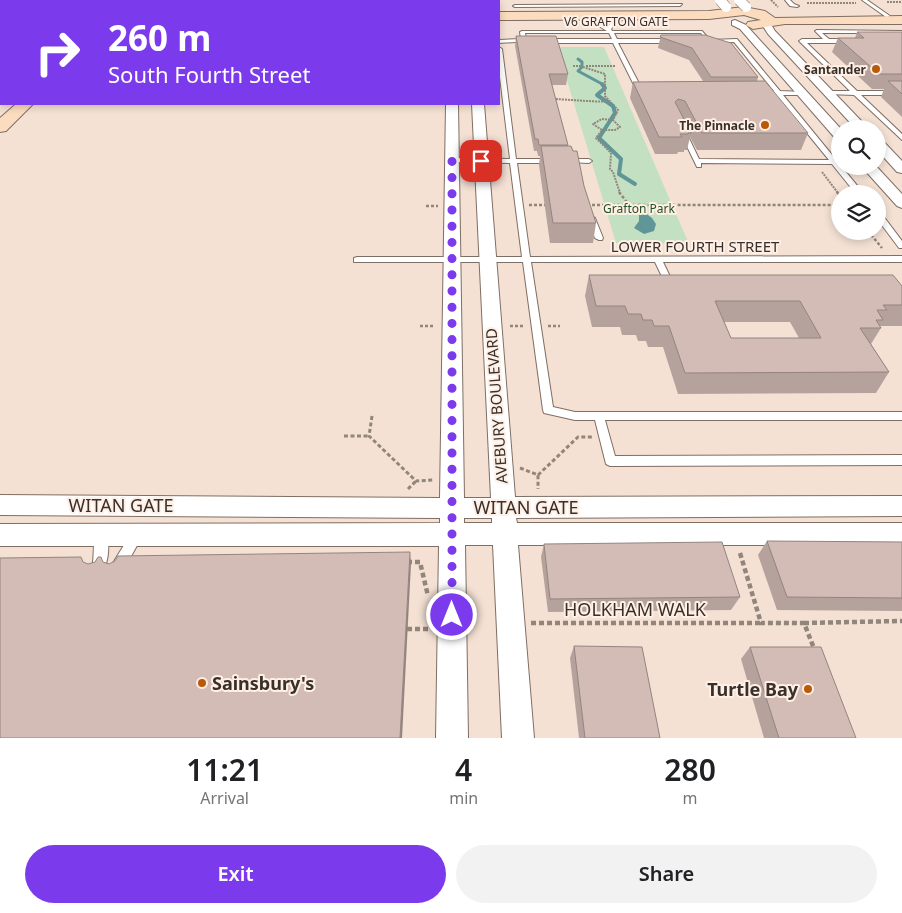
<!DOCTYPE html>
<html lang="en">
<head>
<meta charset="utf-8">
<style>
	body { margin:0; font-family:"Noto Sans",sans-serif; background:#f2f2f2; color:#202124; height:100vh; display:flex; flex-direction:column; font-size:19px; white-space:nowrap }
	* { box-sizing:border-box; margin:0 }
	p { font-size:16px; color:#757577 }
	.icon { flex:none; width:28px; height:28px; fill:none; stroke:currentColor; stroke-width:2; stroke-linecap:round; stroke-linejoin:round }
	.map { position:relative; height:738px; overflow:hidden }
	.details { display:flex; flex-direction:column; background:#fff; flex:1 }
	.details>* { flex:none }
	.banner { position:absolute; left:0px; top:0px; width:500px; height:105px; box-shadow:0 2px 8px #0003; background:#7c3aed; color:#fff; overflow:hidden }
	.controls { position:absolute; left:831px; top:120px; display:grid; gap:10px }
	.controls a { display:grid; place-items:center; width:55px; height:55px; border-radius:50%; background:#fff; box-shadow:0 2px 8px #0003; font-size:25px }
	.pin { position:absolute; display:grid; place-items:center; width:42px; height:42px; color:#fff; margin:-21px; border-radius:10px; box-shadow:0 2px 8px #0006 }
	.me { position:absolute; width:55px; margin:-28px; rotate:0deg; stroke-linejoin:round; filter:drop-shadow(0 0 4px #0008) }
	.turn { display:flex; align-items:center; gap:18px; height:105px; padding:0 25px; font-size:22px }
	.turn .icon { width:65px; height:65px; stroke-width:2.5 }
	.turn b { display:block; font-size:35px; line-height:42px }
	.eta { display:flex; justify-content:space-evenly; align-items:center; height:85px; text-align:center }
	.eta b { font-size:30px; font-weight:600; line-height:35px }
	.button { display:flex; gap:10px; margin-top:auto; padding:10px 25px }
	.button a { flex:1; height:58px; border-radius:30px; background:#7c3aed; color:#fff; font-size:20px; font-weight:600; line-height:58px; text-align:center }
	.button a+a { background:#f2f2f2; color:#202124 }
	.map>svg:first-child { display:block }
	.green { fill:#c3e0c3 }
	.water { fill:#619698 }
	.lines { fill:none; stroke-linecap:round; stroke-linejoin:round }
	.stream-far2 { stroke:#619698; stroke-width:3 }
	.stream-far1 { stroke:#619698; stroke-width:4 }
	.stream { stroke:#619698; stroke-width:4.5 }
	.lane-casing { stroke:#7f6e63; stroke-width:2 }
	.street-casing { stroke:#7f6e63; stroke-width:2 }
	.secondary-casing { stroke:#7f6e63; stroke-width:2 }
	.path-far3 { stroke:#91857c; stroke-width:2; stroke-dasharray:2 1; stroke-linecap:butt }
	.path-far2 { stroke:#91857c; stroke-width:2.5; stroke-dasharray:3 2; stroke-linecap:butt }
	.path-far1 { stroke:#91857c; stroke-width:3; stroke-dasharray:4 2.5; stroke-linecap:butt }
	.path { stroke:#91857c; stroke-width:4.5; stroke-dasharray:5 3; stroke-linecap:butt }
	.lane { fill:#fff; fill-rule:evenodd }
	.street { fill:#fff; fill-rule:evenodd }
	.secondary { fill:#fbdcbe; fill-rule:evenodd }
	.street-bridge-casing { stroke:#7f6e63; stroke-width:11; stroke-linecap:butt }
	.street-bridge { stroke:#fff; stroke-width:10 }
	.wall { fill:#b5a29d; fill-rule:evenodd }
	.shaded-wall { fill:#94847f }
	.building { fill:#d3bcb6; stroke:#94847f; fill-rule:evenodd }
	.route { stroke:#7c3aed; stroke-width:9; stroke-dasharray:0 16.2 }
	.poi-dot { fill:#b85a09; stroke:#ffefe5; stroke-width:2 }
	.labels { text-anchor:middle; dominant-baseline:central; stroke-width:4; stroke-linejoin:round; paint-order:stroke }
	.far-street-label { font-size:12px; fill:#37302b; stroke:#ffefe5 }
	.far-poi-label { font-size:12px; font-weight:bold; fill:#37302b; stroke:#ffefe5; text-anchor:end }
	.far-park-label { font-size:12px; fill:#225025; stroke:#ffefe5 }
	.street-label { font-size:15px; fill:#37302b; stroke:#ffefe5 }
	.near-street-label { font-size:18px; fill:#37302b; stroke:#ffefe5 }
	.near-poi-label { font-size:18px; font-weight:bold; fill:#37302b; stroke:#ffefe5; text-anchor:start }
</style>
</head>
<body>
<div class="map">
<svg width="902" height="738" viewBox="0 0 902 738">
	<rect width="100%" height="100%" fill="#f4e1d4"/>
	<!-- green -->
	<path class="green" d="M557,47H604L689,244L616,243Z"/>
	<!-- water -->
	<path class="water" d="M641,210L652,218L656,224L654,231L644,234L634,228L639,221V212Z"/>
	<g class="lines">
		<!-- stream-far2 -->
		<g class="stream-far2">
			<path d="M578,59L582,62V65"/>
			<path d="M582,67L578,71L604,85"/>
		</g>
		<!-- stream-far1 -->
		<path class="stream-far1" d="M602,84L605,88L597,95L613,106L615,113L599,138L621,159L619,174L635,184"/>
		<!-- stream -->
		<path class="stream" d="M640,206L641,210"/>
		<defs>
			<g id="lane">
				<rect x="407" y="0" width="4" height="1"/>
				<path d="M785,0H790L794,4L799,6L797,7L790,6Z"/>
				<path d="M862,0H867L890,16L886,17Z"/>
				<path d="M682,4L680,6L515,7L513,6L515,5Z"/>
				<path d="M620,19L622,20L615,24L611,29L612,31H702L710,40L737,39L780,91L804,92L805,93L802,95H783L864,194H856L832,164L701,163V167H697L680,132L681,131L686,132L699,159L829,160L776,95L771,94V92L774,91L734,42L708,43L701,33H614L617,39H672L675,41L672,43H618L644,93L641,95L638,93L613,43H544L541,41L544,39H612L609,33H525L526,39H531V41L499,43V40L521,39L520,32L522,31H607L590,21L594,20L608,27L611,22Z"/>
				<path d="M817,30L902,31V33H822L829,39H848L851,41L848,43H807L857,91H902V95H861L902,134V140L854,95L827,94L826,93L829,91H850L799,41L802,39H823L815,31Z"/>
				<path d="M499,47L502,49L516,159H553L556,161L553,163H517L530,257L902,256V262H663L675,287L671,290L667,287L655,262H531L553,407L575,412H902V420H605L615,456L902,455V465L610,466L606,464L595,420H575L544,413L543,410L523,262H354V258L357,257H522L510,163L452,162L449,160L452,158L510,159L499,69Z"/>
				<path d="M568,159H589L592,161L589,163L566,162L565,161Z"/>
				<path d="M878,213H881L902,241V248H899L878,220Z"/>
				<path d="M588,216H591L595,218L603,238L602,240H599L595,238L587,218Z"/>
				<path d="M101,530L105,532C111,544 108,561 103,572L98,574L93,572L92,568C95,556 92,543 97,532Z"/>
				<path d="M136,530L140,532L142,536L140,540L123,571L118,573L113,571L112,567L113,563L132,532Z"/>
			</g>
			<g id="street">
				<rect x="449" y="0" width="8" height="1"/>
				<rect x="467" y="0" width="8" height="1"/>
				<path d="M735,20L746,25L841,129L840,139L835,138L740,29L732,25V21Z"/>
				<path d="M766,20L769,21L775,31L869,129H856L768,34L761,23Z"/>
				<path d="M446,104H458L464,498H491L472,104H484L515,497L902,496V516L516,518L517,523H902V545H518L534,738H502L493,545H465L468,738H436L439,546H0V524L440,523V518L0,515V495L440,498ZM464,518H492V523H464Z"/>
				<path d="M878,140L883,141L902,161V173L897,172L878,151Z"/>
				<path d="M861,166H876L902,194V208L897,206Z"/>
			</g>
			<g id="secondary">
				<path d="M744,7L765,11L775,18L902,16V24H785L753,29L746,25L748,22L761,20L744,15L709,19L499,20V12L709,11Z"/>
				<rect x="0" y="16" width="1" height="8"/>
				<path d="M16,104H33L6,131L0,132V118Z"/>
			</g>
		</defs>
		<!-- lane casing -->
		<use href="#lane" class="lane-casing"/>
		<!-- street casing -->
		<use href="#street" class="street-casing"/>
		<!-- secondary casing -->
		<use href="#secondary" class="secondary-casing"/>
		<!-- path-far3 -->
		<g class="path-far3">
			<path d="M771,0L778,7"/>
			<path d="M85,1L90,0"/>
			<path d="M887,2H902"/>
			<path d="M807,3H856"/>
			<path d="M573,66H580"/>
			<path d="M580,66L605,74V96L618,110L613,120L620,127L615,130H602"/>
			<path d="M586,66H615"/>
			<path d="M553,99C562,99 605,103 609,101"/>
			<path d="M613,120L602,119L593,124L602,130L596,138L611,153L610,169L613,172L620,193"/>
			<path d="M822,172L838,193"/>
		</g>
		<!-- path-far2 -->
		<g class="path-far2">
			<path d="M619,192L629,205H840"/>
			<path d="M837,192L840,196"/>
			<path d="M529,205H548"/>
			<path d="M587,205H629"/>
			<path d="M426,206H438"/>
			<path d="M868,231L882,248"/>
			<path d="M420,326H434"/>
			<path d="M510,326H524"/>
			<path d="M548,326H560"/>
		</g>
		<!-- path-far1 -->
		<g class="path-far1">
			<path d="M372,416L369,436L416,481L433,480"/>
			<path d="M344,436H369"/>
			<path d="M520,468L538,475V489"/>
			<path d="M538,475L578,437H592"/>
			<path d="M408,489L416,481"/>
		</g>
		<!-- path -->
		<g class="path">
			<path d="M740,553L761,623H804L815,651"/>
			<path d="M407,562H420L428,596"/>
			<path d="M531,623H761"/>
			<path d="M804,623L902,621"/>
			<path d="M407,629H429"/>
		</g>
		<!-- lane -->
		<use href="#lane" class="lane"/>
		<!-- street -->
		<use href="#street" class="street"/>
		<!-- secondary -->
		<use href="#secondary" class="secondary"/>
		<defs>
			<g id="street-bridge">
				<path d="M720,0L726,7"/>
				<path d="M739,0L746,7"/>
			</g>
		</defs>
		<!-- street-bridge casing -->
		<use href="#street-bridge" class="street-bridge-casing"/>
		<!-- street-bridge -->
		<use href="#street-bridge" class="street-bridge"/>
	</g>
	<!-- wall -->
	<g class="wall">
		<path d="M0,0H12L10,1H1V2H0Z"/>
		<path d="M857,32H902V117L881,97L884,89H872L832,52L838,38H855Z"/>
		<path d="M661,35H705L758,77L757,81L808,133L801,150H697L690,137L687,150H684V152H678L677,154H655L630,98L633,82L703,81L689,60L658,48Z"/>
		<path d="M516,36L568,74L566,85H552L568,146L584,186L596,223L593,243H550L539,165L540,156H538L537,151H534L515,46Z"/>
		<path d="M589,275L902,286V326H880L881,328L871,344L889,372L876,393L678,394L663,347H648L646,341H638L636,335H622L620,327H592L585,296ZM724,322H790L799,338H731Z"/>
		<path d="M767,541L902,542V611L777,610L758,555Z"/>
		<path d="M544,544L740,597L731,610L548,612L541,557Z"/>
		<path d="M574,646L660,738H579L570,658Z"/>
		<path d="M750,647L856,738H764L741,659Z"/>
	</g>
	<!-- shaded-wall -->
	<path class="shaded-wall" d="M410,552L411,564L402,738H400Z"/>
	<!-- building -->
	<g class="building">
		<path d="M857,32H902V74H879L838,38H864Z"/>
		<path d="M661,35H705L731,43L758,77H711L692,48L660,37Z"/>
		<path d="M516,36H556L568,74H549L568,145H539L538,139H535Z"/>
		<path d="M765,81L808,133H702L685,101L678,99L675,102L691,133H688V134H680L682,137H659L633,82Z"/>
		<path d="M888,81H902V94Z"/>
		<path d="M541,146H571L573,151H577L584,186L596,223H553Z"/>
		<path d="M589,275H893L902,286V305H883L887,310H877L883,320H876L881,328H860L889,372L685,373L669,326H654L652,320H643L641,314H628L625,306H596ZM715,301H800L821,338H731Z"/>
		<path d="M767,541L902,542V598L787,597Z"/>
		<path d="M722,542L740,597L550,599L544,544Z"/>
		<path d="M410,552L400,738H0V558L81,557L83,562L88,564L95,562L98,557H101L103,562L109,564L115,561L118,556Z"/>
		<path d="M574,646L642,647L660,738H585Z"/>
		<path d="M750,647H821L856,738H779Z"/>
	</g>
	<g class="lines">
		<!-- route -->
		<path class="route" d="M452,615V160L481,161"/>
	</g>
	<!-- markers -->
	<g class="poi-dot">
		<circle cx="876" cy="69" r="5"/>
		<circle cx="765" cy="125" r="5"/>
		<circle cx="202" cy="683" r="5"/>
		<circle cx="808" cy="689" r="5"/>
	</g>
	<g class="labels">
		<!-- far-street labels -->
		<g class="far-street-label">
			<text x="616" y="21">V6 GRAFTON GATE</text>
		</g>
		<!-- far-poi labels -->
		<g class="far-poi-label">
			<text x="866" y="69">Santander</text>
			<text x="755" y="125">The Pinnacle</text>
		</g>
		<!-- far-park labels -->
		<g class="far-park-label">
			<text x="639" y="208">Grafton Park</text>
		</g>
		<!-- street labels -->
		<g class="street-label">
			<text x="695" y="246">LOWER FOURTH STREET</text>
			<text transform="translate(496 406) rotate(-94)">AVEBURY BOULEVARD</text>
		</g>
		<!-- near-street labels -->
		<g class="near-street-label">
			<text x="121" y="505">WITAN GATE</text>
			<text x="526" y="507">WITAN GATE</text>
			<text x="635" y="609">HOLKHAM WALK</text>
		</g>
		<!-- near-poi labels -->
		<g class="near-poi-label">
			<text x="212" y="683">Sainsbury's</text>
			<text x="798" y="689" text-anchor="end">Turtle Bay</text>
		</g>
	</g>
</svg>
<div class="controls">
<a><svg class="icon" aria-label="search" viewBox="0 0 24 24"><circle cx="10" cy="10" r="6"/><path d="M15 15l6 6"/></svg></a>
<a><svg class="icon" aria-label="layers" viewBox="0 0 24 24"><path d="M12 4l9 5-9 5-9-5zM3 14l9 5 9-5"/></svg></a>
</div>
<div class="pin" style="left:481px;top:161px;background:#d93025"><svg class="icon" aria-label="arrive" viewBox="0 0 24 24"><path d="M6 21V4h12l-3 4 3 4H6"/></svg></div>
<svg class="me" style="left:452px;top:615px" viewBox="-20 -20 40 40"><circle r="17" fill="#7c3aed" stroke="#fff" stroke-width="3"/><path d="M0-11L8 9 0 5-8 9z" fill="#fff"/></svg>
<div class="banner">
<div class="turn"><svg class="icon" aria-label="right" viewBox="0 0 24 24"><path d="M7 20v-9h11M14 6l5 5-5 5"/></svg><div><b>260 m</b>South Fourth Street</div></div>
</div>
</div>
<section class="details">
<div class="eta">
<div><b>11:21</b><p>Arrival</p></div>
<div><b>4</b><p>min</p></div>
<div><b>280</b><p>m</p></div>
</div>
<div class="button"><a>Exit</a><a>Share</a></div>
</section>
</body>
</html>
